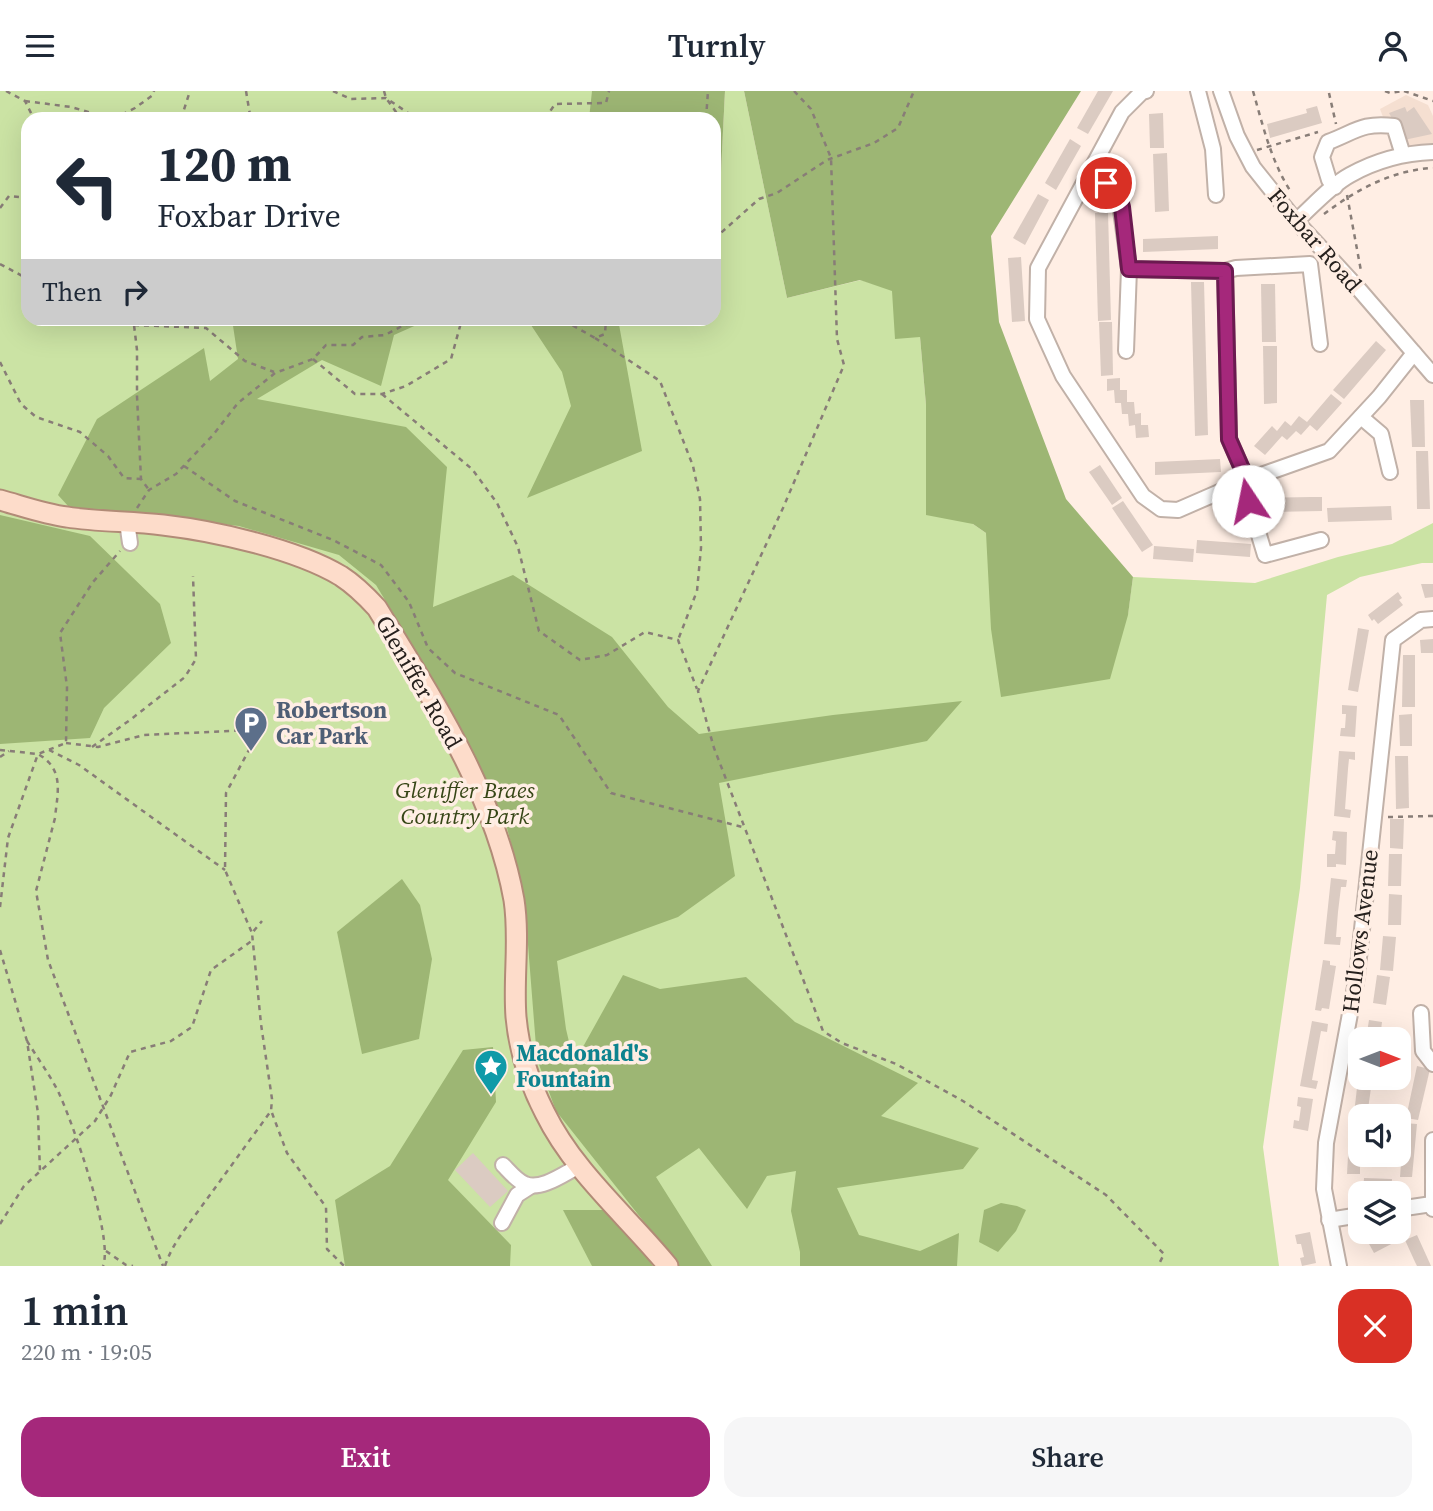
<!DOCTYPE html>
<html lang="en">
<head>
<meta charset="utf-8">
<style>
	body { margin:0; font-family:"Source Serif 4",serif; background:#f6f6f7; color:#1f2937; height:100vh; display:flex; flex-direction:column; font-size:26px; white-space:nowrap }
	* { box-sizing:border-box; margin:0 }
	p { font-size:23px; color:#747a83 }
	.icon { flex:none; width:38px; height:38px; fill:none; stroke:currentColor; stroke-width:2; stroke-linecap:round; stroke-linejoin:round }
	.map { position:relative; height:1175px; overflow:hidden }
	.side { display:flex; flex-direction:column; background:#fff; flex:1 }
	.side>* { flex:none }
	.top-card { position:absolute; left:21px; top:21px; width:700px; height:214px; border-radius:21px; box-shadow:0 7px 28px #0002; background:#fff; color:#1f2937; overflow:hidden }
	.needle { width:46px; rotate:90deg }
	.controls { position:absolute; left:1348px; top:936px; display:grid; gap:14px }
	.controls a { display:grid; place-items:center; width:63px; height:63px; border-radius:14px; background:#fff; box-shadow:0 7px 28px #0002; font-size:35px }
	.pin { position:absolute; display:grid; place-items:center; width:60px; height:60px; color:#fff; margin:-30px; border:4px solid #fff; border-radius:50%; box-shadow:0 2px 7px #0007 }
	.me { position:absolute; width:77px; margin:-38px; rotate:349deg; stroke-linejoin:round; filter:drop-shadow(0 0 5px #0008) }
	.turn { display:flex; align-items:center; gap:24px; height:147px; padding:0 21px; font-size:32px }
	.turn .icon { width:91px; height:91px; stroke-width:2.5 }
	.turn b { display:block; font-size:49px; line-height:60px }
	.then { display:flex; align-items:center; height:66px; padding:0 21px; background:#0003; gap:14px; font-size:26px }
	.round { display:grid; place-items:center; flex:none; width:74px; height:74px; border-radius:21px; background:#f6f6f7 }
	.headline { display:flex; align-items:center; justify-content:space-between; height:119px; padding:0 21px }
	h1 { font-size:42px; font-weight:600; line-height:52px }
	.action { display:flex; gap:14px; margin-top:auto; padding:14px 21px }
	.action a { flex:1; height:80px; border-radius:21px; background:#a5287b; color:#fff; font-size:28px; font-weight:600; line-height:80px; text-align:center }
	.action a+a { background:#f6f6f7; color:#1f2937 }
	header { display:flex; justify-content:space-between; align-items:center; height:91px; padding:0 21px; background:#fff; font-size:32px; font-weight:600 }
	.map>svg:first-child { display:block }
	.commercial { fill:#f5dfd1 }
	.green { fill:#cbe3a4 }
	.forest { fill:#9db674 }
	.building { fill:#dbcbc2 }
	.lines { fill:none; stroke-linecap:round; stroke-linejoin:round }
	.minor-casing { stroke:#c1b1a8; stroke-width:18 }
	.major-casing { stroke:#b18b77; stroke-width:23 }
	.path { stroke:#887d77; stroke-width:2.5; stroke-dasharray:5 5; stroke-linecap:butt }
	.minor { stroke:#fff; stroke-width:14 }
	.major { stroke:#fddcca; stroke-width:19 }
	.route-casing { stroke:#6b1a50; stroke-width:18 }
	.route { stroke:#a5287b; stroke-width:12 }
	.labels { text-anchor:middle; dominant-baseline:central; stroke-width:7; stroke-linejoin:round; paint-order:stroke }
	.street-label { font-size:23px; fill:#26201d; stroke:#ffeee4 }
	.service-label { font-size:23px; font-weight:bold; fill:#4e5e75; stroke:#ffeee4; text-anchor:start }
	.park-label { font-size:23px; font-style:italic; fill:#364616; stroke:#ffeee4 }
	.culture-label { font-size:23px; font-weight:bold; fill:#0d838f; stroke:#ffeee4; text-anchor:start }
</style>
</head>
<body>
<header><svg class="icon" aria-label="menu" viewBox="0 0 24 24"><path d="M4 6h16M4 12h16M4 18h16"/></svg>Turnly<svg class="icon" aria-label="person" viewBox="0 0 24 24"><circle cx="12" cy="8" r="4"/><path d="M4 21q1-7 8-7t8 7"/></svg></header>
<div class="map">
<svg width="1433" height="1175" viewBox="0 0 1433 1175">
	<rect width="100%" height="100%" fill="#ffeee4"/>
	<!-- commercial -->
	<path class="commercial" d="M1406,4L1428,14L1433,25V56L1409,58L1392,50L1380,18Z"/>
	<!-- green -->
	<path class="green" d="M0,0H668L671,28H28V228H714V100H720L725,0H744L787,207L861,189L892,199L920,246L926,314L973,433L986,442L1128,523L1133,486L1255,492L1338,466L1392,453L1433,432V472H1422L1360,486L1327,504L1300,797L1263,1056L1279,1175H0Z"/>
	<!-- forest -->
	<g class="forest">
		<path d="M592,0H725L720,101L714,100V28H589Z"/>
		<path d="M744,0H1081L991,145L999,231L1066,408L1133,486L1128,524L1110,588L1001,606L991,538L986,442L973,433L926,424V314L920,246L895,248L892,200L860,189L787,207Z"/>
		<path d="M232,228H430L394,244L381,295L322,269L257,308L406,336L447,376L433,516L513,484L612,546L668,616L699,643L833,624L962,610L927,650L719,692L735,785L678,826L557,870L566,938L574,972L623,884L660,898L746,886L795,931L918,992L881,1025L979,1057L963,1078L837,1097L859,1144L920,1160L959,1142L957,1175H800V1161L791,1120L796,1080L767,1085L747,1118L699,1057L656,1086L712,1175H679L556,1020L537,968L524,803L506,733L436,594L376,494L339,464L239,435L69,416L58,404L97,328L204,257L210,290L238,268Z"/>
		<path d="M527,228H618L642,360L527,407L571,315L562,281Z"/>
		<path d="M0,424L90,445L160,513L171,552L104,617L90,647L0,653Z"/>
		<path d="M402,788L420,814L432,868L419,948L362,963L337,841Z"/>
		<path d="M493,956L496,1011L448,1089L511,1154L510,1175H345L335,1109L390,1075L463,959Z"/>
		<path d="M1001,1112L1017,1115L1026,1119L1016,1140L998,1161L979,1151L984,1119Z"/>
		<path d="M563,1119H604L635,1149L653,1175H592Z"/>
	</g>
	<!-- building -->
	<g class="building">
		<path d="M1098,0H1113L1088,43L1077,37Z"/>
		<path d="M1317,15L1322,32L1270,47L1267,33L1307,22L1306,18Z"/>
		<path d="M1405,16L1407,21L1414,16L1432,43L1404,49L1389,22Z"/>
		<path d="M1163,22L1164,57H1150L1149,23Z"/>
		<path d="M1070,48L1081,55L1056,99L1045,92Z"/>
		<path d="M1167,62L1169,120L1155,121L1153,63Z"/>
		<path d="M1038,103L1049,109L1025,154L1013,147Z"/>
		<path d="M1108,121L1111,229L1098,230L1095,122Z"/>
		<path d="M1218,145V158L1143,161V148Z"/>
		<path d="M1021,166L1025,230L1012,231L1008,167Z"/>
		<path d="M1191,191H1204L1208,344L1195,345Z"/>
		<path d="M1261,193H1275L1276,251H1262Z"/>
		<path d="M1099,231H1112L1113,284L1101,285Z"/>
		<path d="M1376,250L1386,259L1344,308L1333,299Z"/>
		<path d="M1263,255H1277V312L1264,313Z"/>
		<path d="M1120,287V299H1127V311H1134L1135,323L1141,322V334H1148L1149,346L1136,347L1135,334L1129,335L1128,323H1122L1121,312H1115L1114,299L1107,300V288Z"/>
		<path d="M1331,303L1342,312L1317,340L1310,334L1301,344L1296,340L1287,349L1282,345L1265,364L1254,355L1272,335L1277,340L1285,330L1291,335L1299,325L1307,331Z"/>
		<path d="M1410,309H1424L1425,356H1412Z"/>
		<path d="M1416,360H1428L1430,418H1417Z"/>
		<path d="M1220,368L1221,381L1155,384V371Z"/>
		<path d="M1100,374L1122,407L1112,414L1089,381Z"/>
		<path d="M1311,406H1322V420L1265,421L1264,407Z"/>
		<path d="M1123,410L1153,454L1142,461L1112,417Z"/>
		<path d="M1391,415L1392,429L1328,431L1327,417Z"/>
		<path d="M1197,449L1251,453L1250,466L1196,462Z"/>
		<path d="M1154,455L1194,458L1193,471L1153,468Z"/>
		<path d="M1421,493H1433V506L1425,507Z"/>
		<path d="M1398,501L1402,507L1399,509L1403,514L1378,533L1374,528L1372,530L1368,524Z"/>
		<path d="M1358,537L1369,539L1358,601L1348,599Z"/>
		<path d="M1433,548V562H1421L1420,549Z"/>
		<path d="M1403,564H1415V616H1402Z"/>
		<path d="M1342,614L1357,615L1355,646L1340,645L1341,637H1345L1346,623H1342Z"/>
		<path d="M1412,623V655H1400L1399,624Z"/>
		<path d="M1339,660L1355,661V669L1349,668L1348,678L1345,718L1351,719L1350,727L1334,725Z"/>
		<path d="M1395,665H1408L1409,717L1396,718Z"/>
		<path d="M1390,728H1404L1403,758L1390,757Z"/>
		<path d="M1333,740L1347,741L1346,774L1336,773V776H1327V763H1335L1336,750L1332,749Z"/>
		<path d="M1389,763H1402L1401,795H1388Z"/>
		<path d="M1331,787L1347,789L1346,796H1341L1338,821L1336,846H1341L1340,854L1324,853Z"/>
		<path d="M1389,803L1402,804L1401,834H1388Z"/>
		<path d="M1383,845L1396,846L1393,880L1380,879Z"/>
		<path d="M1323,869L1330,870V874L1336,875L1329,918L1322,917L1321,920L1315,919Z"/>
		<path d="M1377,884L1390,886L1386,914L1373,912Z"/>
		<path d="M1369,929L1382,931L1380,948H1366Z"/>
		<path d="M1312,930L1328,933L1327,941L1321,940L1312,989L1318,990L1316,998L1300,995Z"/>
		<path d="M1417,975L1430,978L1418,1029L1406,1027Z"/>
		<path d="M1358,988L1372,990L1367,1025L1354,1023Z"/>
		<path d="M1298,1006L1313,1008L1308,1040L1293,1037L1294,1029L1299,1030L1301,1016L1297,1015Z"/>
		<path d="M1350,1029L1360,1030V1083H1347Z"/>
		<path d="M1404,1032L1417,1033L1412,1086H1400Z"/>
		<path d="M473,1062L508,1100L490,1116L455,1079Z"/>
		<path d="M1364,1087L1392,1088L1391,1101L1363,1100Z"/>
		<path d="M1310,1141L1316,1172L1302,1175L1300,1167L1304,1166L1301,1153H1297L1295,1144Z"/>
		<path d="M1387,1141H1392L1397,1150L1374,1162L1368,1151Z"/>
		<path d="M1417,1144L1427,1166L1431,1175H1417L1415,1171L1405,1149Z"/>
	</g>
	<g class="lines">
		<defs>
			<g id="minor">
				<path d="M1146,0L1142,1L1122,21L1038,177L1037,228L1063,285L1143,405L1161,418L1178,419L1247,389L1329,360L1379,306L1414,262"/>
				<path d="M1198,0L1213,58L1216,104"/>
				<path d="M1221,0L1237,45L1253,76L1296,130L1357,196L1433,284"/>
				<path d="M1089,81L1106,92L1119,105L1129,178L1225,180L1229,348L1247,389"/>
				<path d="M1335,96L1329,89L1322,66L1328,51C1355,41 1362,31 1394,35L1403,64"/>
				<path d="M1296,130C1313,115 1330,95 1350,84C1375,70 1405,62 1433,61"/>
				<path d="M1225,180L1236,177L1310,173L1320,253"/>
				<path d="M1126,260L1129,178"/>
				<path d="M1361,326L1381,343L1390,381"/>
				<path d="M1243,391L1265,464L1321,449"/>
				<path d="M127,431L130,452"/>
				<path d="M1421,922L1423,960L1433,973"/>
				<path d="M1433,1049V1118"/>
				<path d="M503,1074C509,1080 517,1090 525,1093C541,1100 565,1082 579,1075"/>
				<path d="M1398,1118L1432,1113"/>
				<path d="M1329,1129L1360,1124"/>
				<path d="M502,1132L517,1104L531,1095"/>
				<path d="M1339,1175L1324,1098L1326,1052L1357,885L1393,549L1421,529L1433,528"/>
			</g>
			<path id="major" d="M0,409C22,415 44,423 67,426C99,431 131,430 163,434C215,440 296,458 341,485C355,494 366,505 377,517C432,607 495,703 514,809C520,848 513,887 516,926C519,959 530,993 545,1022C574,1081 627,1125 668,1175"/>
		</defs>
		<!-- minor casing -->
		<use href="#minor" class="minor-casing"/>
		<!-- major casing -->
		<use href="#major" class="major-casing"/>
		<!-- path -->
		<g class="path">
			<path d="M6,0L25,10L34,28"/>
			<path d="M246,0L250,24L247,28"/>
			<path d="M333,0L351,8L386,7L417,28"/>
			<path d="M384,0L386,7L401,28"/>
			<path d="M794,0L811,18L831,67L837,248L844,274L783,417L698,600L714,657L823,940L842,952L896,973L963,1010L1106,1104L1164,1163L1158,1175"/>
			<path d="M1253,0C1263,35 1271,70 1291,101"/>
			<path d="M1385,0L1390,2L1402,0"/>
			<path d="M1404,0L1433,10"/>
			<path d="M1329,2L1336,33"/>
			<path d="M25,10L71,16L112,28"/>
			<path d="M113,28L135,17L153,4L154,0"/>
			<path d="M181,28L190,0"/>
			<path d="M545,28L555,13L606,12L609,0"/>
			<path d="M706,28L708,0"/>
			<path d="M1257,59L1318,41"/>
			<path d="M1347,104L1361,180"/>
			<path d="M0,117L9,105L28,107"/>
			<path d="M1324,123C1356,99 1392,79 1433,77"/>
			<path d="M714,148L759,108L777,102L827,69L874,52L898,37L914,0"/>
			<path d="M0,173L28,188"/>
			<path d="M127,228L134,234L137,259V305L141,388L149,399"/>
			<path d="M565,228L572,234L595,247L605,243L606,228"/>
			<path d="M134,234L206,237L245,270L274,281"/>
			<path d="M595,247L660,290L693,375L700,408L701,457L697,500L678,549"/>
			<path d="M313,268L355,303H382L406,295L451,268L462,228"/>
			<path d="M0,271L21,313L36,326L80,341L108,365L124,387L141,388"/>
			<path d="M382,303L472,378L497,412L518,456L539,540L580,569L607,564L645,541L678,549L697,598"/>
			<path d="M184,375L235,410L333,449L381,474L409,511L428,557L455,582L559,624L611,702L746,737"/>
			<path d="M137,417L149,399L176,383L213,344L238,312L275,282L313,268L326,254H353L362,246L385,244L404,234L430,233L449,228"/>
			<path d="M66,652L98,656L144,644L251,639"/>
			<path d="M92,656L130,629L185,586L196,568L193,485"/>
			<path d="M250,657L226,702L225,779L252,842"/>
			<path d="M0,659L38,663L66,652L67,596L60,542L93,491L120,460"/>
			<path d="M49,659L79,674L225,779"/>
			<path d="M0,666L9,660"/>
			<path d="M1388,726L1433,725"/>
			<path d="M55,727L36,800L48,869L163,1175"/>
			<path d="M0,816L8,747L38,663C64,678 58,700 55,726"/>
			<path d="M0,859L27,950L38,1022L40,1081"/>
			<path d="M27,950C37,966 49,983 58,1000C72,1030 114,1147 103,1175"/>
			<path d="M272,1022L287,1062L326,1116L327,1158L344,1175"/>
			<path d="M0,1133L24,1095L95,1030L111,1004L130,961L171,950L192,936L211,879L253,849"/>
			<path d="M106,1160L126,1174L133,1175"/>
			<path d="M165,1175C172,1154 183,1141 196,1123C221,1089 246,1054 271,1020L272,1008L261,933L252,842L262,830"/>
		</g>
		<!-- minor -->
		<use href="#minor" class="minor"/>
		<!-- major -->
		<use href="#major" class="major"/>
	</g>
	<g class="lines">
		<defs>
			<path id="route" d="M1106,92L1119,105L1122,116L1129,178L1225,180L1229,348L1247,389L1243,391L1248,410"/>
		</defs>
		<!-- route casing -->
		<use href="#route" class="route-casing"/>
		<!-- route -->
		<use href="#route" class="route"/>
	</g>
	<!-- icons -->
	<defs>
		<symbol id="parking-pin" viewBox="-11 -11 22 30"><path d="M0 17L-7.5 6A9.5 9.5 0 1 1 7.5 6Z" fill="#5c6f8a" stroke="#ffeee4"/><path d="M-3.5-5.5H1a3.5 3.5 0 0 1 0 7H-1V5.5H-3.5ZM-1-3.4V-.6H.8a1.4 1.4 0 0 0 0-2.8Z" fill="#fff"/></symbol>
		<symbol id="sight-pin" viewBox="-11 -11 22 30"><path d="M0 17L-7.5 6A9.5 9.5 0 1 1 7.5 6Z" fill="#0f9aa8" stroke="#ffeee4"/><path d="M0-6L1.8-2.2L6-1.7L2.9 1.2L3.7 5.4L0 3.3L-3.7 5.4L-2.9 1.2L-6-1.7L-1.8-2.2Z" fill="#fff"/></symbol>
	</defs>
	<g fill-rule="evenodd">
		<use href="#parking-pin" x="232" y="613" width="38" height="52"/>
		<use href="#sight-pin" x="472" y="956" width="38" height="52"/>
	</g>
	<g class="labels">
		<!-- street labels -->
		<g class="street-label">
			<text transform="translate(1315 149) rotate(49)">Foxbar Road</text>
			<text transform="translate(419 591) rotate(60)">Gleniffer Road</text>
			<text transform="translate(1360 840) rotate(-83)">Hollows Avenue</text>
		</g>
		<!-- service labels -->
		<g class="service-label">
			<text x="276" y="619">Robertson<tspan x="276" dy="26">Car Park</tspan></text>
		</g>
		<!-- park labels -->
		<g class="park-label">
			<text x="465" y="699">Gleniffer Braes<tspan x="465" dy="26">Country Park</tspan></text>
		</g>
		<!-- culture labels -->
		<g class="culture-label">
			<text x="516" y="962">Macdonald's<tspan x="516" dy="26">Fountain</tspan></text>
		</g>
	</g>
</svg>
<div class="controls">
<a><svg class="needle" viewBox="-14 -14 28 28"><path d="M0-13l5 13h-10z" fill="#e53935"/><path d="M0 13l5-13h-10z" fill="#747a83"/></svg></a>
<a><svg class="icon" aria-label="sound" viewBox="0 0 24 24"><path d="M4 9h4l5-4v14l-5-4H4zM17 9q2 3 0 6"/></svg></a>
<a><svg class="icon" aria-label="layers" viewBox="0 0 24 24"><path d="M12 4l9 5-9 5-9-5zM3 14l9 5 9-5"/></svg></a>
</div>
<div class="pin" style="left:1106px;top:92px;background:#d93025"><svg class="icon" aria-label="arrive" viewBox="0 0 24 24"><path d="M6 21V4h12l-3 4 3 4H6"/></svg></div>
<svg class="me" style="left:1248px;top:410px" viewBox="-20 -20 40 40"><circle r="19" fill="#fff"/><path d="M0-13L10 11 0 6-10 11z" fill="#a5287b"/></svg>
<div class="top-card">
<div class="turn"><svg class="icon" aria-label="left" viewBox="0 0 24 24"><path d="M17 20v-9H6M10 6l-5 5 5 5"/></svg><div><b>120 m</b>Foxbar Drive</div></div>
<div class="then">Then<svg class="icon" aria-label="right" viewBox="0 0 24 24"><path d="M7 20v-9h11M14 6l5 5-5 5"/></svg></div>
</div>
</div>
<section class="side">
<div class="headline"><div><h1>1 min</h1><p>220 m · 19:05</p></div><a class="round" style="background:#d93025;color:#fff"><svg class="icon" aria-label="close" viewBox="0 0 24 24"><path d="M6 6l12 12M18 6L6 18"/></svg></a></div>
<div class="action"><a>Exit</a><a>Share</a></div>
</section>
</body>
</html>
